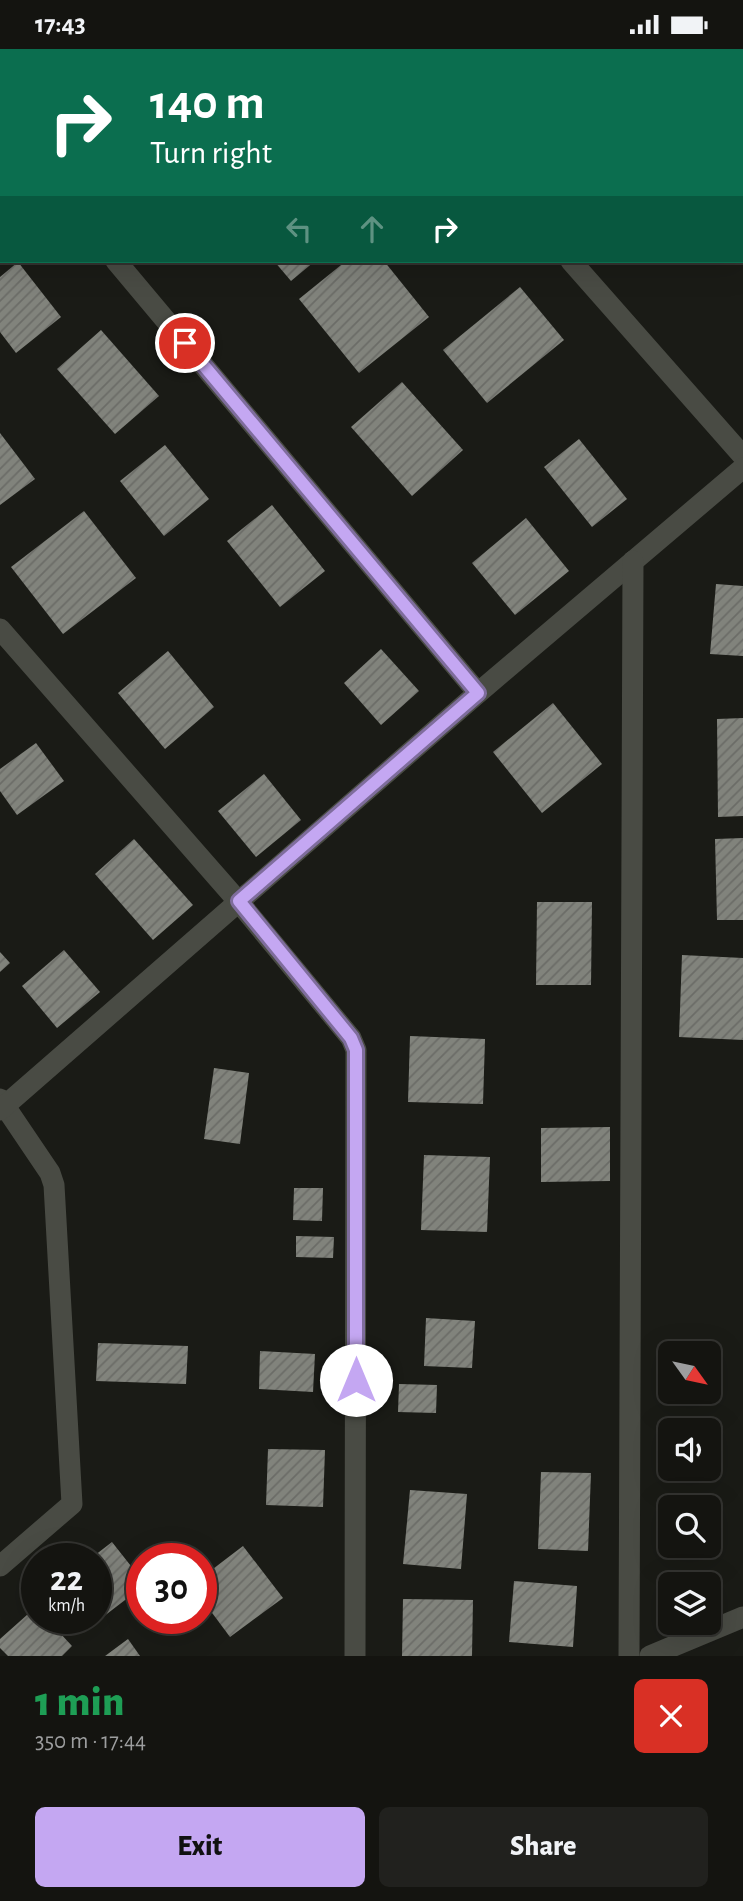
<!DOCTYPE html>
<html lang="en">
<head>
<meta charset="utf-8">
<style>
	body { margin:0; font-family:"Alegreya Sans",sans-serif; background:#21211e; color:#f1f3f6; height:100vh; display:flex; flex-direction:column; font-size:26px; white-space:nowrap }
	* { box-sizing:border-box; margin:0 }
	p { font-size:23px; color:#9d9e9f }
	.icon { flex:none; width:38px; height:38px; fill:none; stroke:currentColor; stroke-width:2; stroke-linecap:round; stroke-linejoin:round }
	.map { position:relative; height:1607px; overflow:hidden }
	.details { display:flex; flex-direction:column; background:#141410; flex:1 }
	.details>* { flex:none }
	.banner { position:absolute; left:0px; top:0px; width:744px; height:214px; box-shadow:0 7px 28px #0002,0 0 0 2px #333330; background:#0b6e4f; color:#fff; overflow:hidden }
	.needle { width:46px; rotate:123deg }
	.tools { position:absolute; left:658px; top:1292px; display:grid; gap:14px }
	.tools a { display:grid; place-items:center; width:63px; height:63px; border-radius:10px; background:#141410; box-shadow:0 7px 28px #0002,0 0 0 2px #333330; font-size:35px }
	.speed { position:absolute; left:21px; top:1494px; display:flex; gap:14px; font-size:35px; font-weight:700; text-align:center }
	.speed>* { display:grid; place-content:center; width:91px; height:91px; border-radius:50%; background:#141410; box-shadow:0 7px 28px #0002,0 0 0 2px #333330; line-height:1 }
	.speed small { font-size:18px; font-weight:400 }
	.speed .limit { border:10px solid #d22; background:#fff; color:#111 }
	.pin { position:absolute; display:grid; place-items:center; width:60px; height:60px; color:#fff; margin:-30px; border:4px solid #fff; border-radius:50%; box-shadow:0 2px 7px #0007 }
	.me { position:absolute; width:77px; margin:-38px; rotate:0deg; stroke-linejoin:round; filter:drop-shadow(0 0 5px #0008) }
	.turn { display:flex; align-items:center; gap:24px; height:147px; padding:0 35px; font-size:32px }
	.turn .icon { width:91px; height:91px; stroke-width:2.5 }
	.turn b { display:block; font-size:49px; line-height:60px }
	.lanes { display:flex; align-items:center; height:66px; padding:0 35px; background:#0003; justify-content:center; gap:35px; direction:ltr }
	.lanes .off { opacity:.35 }
	.round { display:grid; place-items:center; flex:none; width:74px; height:74px; border-radius:10px; background:#21211e }
	.head { display:flex; align-items:center; justify-content:space-between; height:119px; padding:0 35px }
	h1 { font-size:42px; font-weight:800; line-height:52px; color:#1e9e55 }
	.cta { display:flex; gap:14px; margin-top:auto; padding:14px 35px }
	.cta a { flex:1; height:80px; border-radius:10px; background:#c4a7f2; color:#111; font-size:28px; font-weight:800; line-height:80px; text-align:center }
	.cta a+a { background:#21211e; color:#f1f3f6 }
	.status { display:flex; justify-content:space-between; align-items:center; height:49px; padding:0 35px; background:#141410; direction:ltr }
	.status svg { height:19px; fill:currentColor }
	.map>svg:first-child { display:block }
	.building { fill:url(#building-hatch) }
	.lines { fill:none; stroke-linecap:round; stroke-linejoin:round }
	.street { stroke:#494b44; stroke-width:21 }
	.route-casing { stroke:#7f6d9d; stroke-width:18 }
	.route { stroke:#c4a7f2; stroke-width:12 }
</style>
</head>
<body>
<div class="status"><b>17:43</b><svg viewBox="0 0 49 12"><path d="M0 12V9h3v3zM5 12V6h3v6zM10 12V3h3v9zM15 12V0h3v12zM26 1h20v11H26zM47 4h2v5h-2z"/></svg></div>
<div class="map">
<svg width="743" height="1607" viewBox="0 0 743 1607">
	<defs>
		<pattern id="building-hatch" width="6" height="6" patternUnits="userSpaceOnUse" patternTransform="scale(1.75)"><rect width="6" height="6" fill="#81837c"/><path d="M-1 1l2-2M0 6l6-6M5 7l2-2" fill="none" stroke="#6b6c67"/></pattern>
	</defs>
	<rect width="100%" height="100%" fill="#1a1b16"/>
	<!-- building -->
	<g class="building">
		<path d="M274,212H315L291,232Z"/>
		<path d="M346,212H384L429,268L359,324L299,250Z"/>
		<path d="M18,213L61,268L16,304L0,283V228Z"/>
		<path d="M520,238L564,291L487,354L443,301Z"/>
		<path d="M101,281L159,347L115,385L57,320Z"/>
		<path d="M402,333L463,401L412,447L351,378Z"/>
		<path d="M0,384L35,430L0,456Z"/>
		<path d="M579,390L627,450L592,478L544,418Z"/>
		<path d="M165,396L209,450L164,487L120,432Z"/>
		<path d="M272,456L325,522L280,558L227,492Z"/>
		<path d="M84,462L136,529L63,585L11,518Z"/>
		<path d="M526,469L569,522L515,566L472,514Z"/>
		<path d="M716,535L743,537V607L710,605Z"/>
		<path d="M381,600L419,642L381,676L344,634Z"/>
		<path d="M168,602L214,658L165,700L118,644Z"/>
		<path d="M553,654L602,715L542,764L493,703Z"/>
		<path d="M743,669V767L718,768L717,670Z"/>
		<path d="M36,694L64,732L17,766L0,742V720Z"/>
		<path d="M264,725L301,771L256,808L218,762Z"/>
		<path d="M743,789V871H717L715,790Z"/>
		<path d="M134,790L193,856L153,891L95,825Z"/>
		<path d="M537,853H592L591,936H536Z"/>
		<path d="M64,901L100,943L57,979L22,937Z"/>
		<path d="M0,903L10,914L0,923Z"/>
		<path d="M682,906L743,909V991L679,988Z"/>
		<path d="M410,987L485,990L483,1055L408,1053Z"/>
		<path d="M214,1019L249,1024L240,1095L204,1090Z"/>
		<path d="M610,1078V1132L541,1133V1079Z"/>
		<path d="M424,1106L490,1108L487,1183L421,1181Z"/>
		<path d="M294,1139H323L322,1172L293,1171Z"/>
		<path d="M296,1187L334,1188L333,1209L296,1208Z"/>
		<path d="M426,1269L475,1272L472,1319L424,1317Z"/>
		<path d="M98,1294L188,1297L186,1335L96,1332Z"/>
		<path d="M260,1302L315,1305L313,1343L259,1340Z"/>
		<path d="M399,1335L437,1336L436,1364L398,1363Z"/>
		<path d="M268,1400L325,1401L323,1458L266,1456Z"/>
		<path d="M541,1423L591,1424L588,1502L538,1500Z"/>
		<path d="M410,1441L467,1445L461,1520L403,1515Z"/>
		<path d="M112,1493L142,1531V1538L99,1571L96,1567V1510H90Z"/>
		<path d="M243,1497L283,1549L230,1588L201,1549V1529Z"/>
		<path d="M514,1532L577,1537L573,1598L509,1593Z"/>
		<path d="M403,1550L473,1551L472,1607H402Z"/>
		<path d="M37,1557V1570H47L72,1597L62,1607H8L0,1599V1590Z"/>
		<path d="M128,1590L140,1607H105Z"/>
	</g>
	<g class="lines">
		<!-- street -->
		<g class="street">
			<path d="M385,0L387,2"/>
			<path d="M99,2L101,0"/>
			<path d="M0,86L2,85"/>
			<path d="M116,212L478,644"/>
			<path d="M571,212L743,407"/>
			<path d="M0,580L238,852L351,989L356,1001L355,1607"/>
			<path d="M0,1050L50,1124L54,1136L72,1455L0,1517"/>
			<path d="M0,1061L478,644L743,419"/>
			<path d="M629,1607L633,512"/>
			<path d="M650,1607L743,1568"/>
		</g>
	</g>
	<g class="lines">
		<defs>
			<path id="route" d="M185,294L478,644L239,852L351,989L356,1001V1331"/>
		</defs>
		<!-- route casing -->
		<use href="#route" class="route-casing"/>
		<!-- route -->
		<use href="#route" class="route"/>
	</g>
</svg>
<div class="tools">
<a><svg class="needle" viewBox="-14 -14 28 28"><path d="M0-13l5 13h-10z" fill="#e53935"/><path d="M0 13l5-13h-10z" fill="#9d9e9f"/></svg></a>
<a><svg class="icon" aria-label="sound" viewBox="0 0 24 24"><path d="M4 9h4l5-4v14l-5-4H4zM17 9q2 3 0 6"/></svg></a>
<a><svg class="icon" aria-label="search" viewBox="0 0 24 24"><circle cx="10" cy="10" r="6"/><path d="M15 15l6 6"/></svg></a>
<a><svg class="icon" aria-label="layers" viewBox="0 0 24 24"><path d="M12 4l9 5-9 5-9-5zM3 14l9 5 9-5"/></svg></a>
</div>
<div class="speed"><div>22<small>km/h</small></div><div class="limit">30</div></div>
<div class="pin" style="left:185px;top:294px;background:#d93025"><svg class="icon" aria-label="arrive" viewBox="0 0 24 24"><path d="M6 21V4h12l-3 4 3 4H6"/></svg></div>
<svg class="me" style="left:356px;top:1331px" viewBox="-20 -20 40 40"><circle r="19" fill="#fff"/><path d="M0-13L10 11 0 6-10 11z" fill="#c4a7f2"/></svg>
<div class="banner">
<div class="turn"><svg class="icon" aria-label="right" viewBox="0 0 24 24"><path d="M7 20v-9h11M14 6l5 5-5 5"/></svg><div><b>140 m</b>Turn right</div></div>
<div class="lanes"><svg class="icon off" aria-label="left" viewBox="0 0 24 24"><path d="M17 20v-9H6M10 6l-5 5 5 5"/></svg><svg class="icon off" aria-label="ahead" viewBox="0 0 24 24"><path d="M12 20V5M6 11l6-6 6 6"/></svg><svg class="icon" aria-label="right" viewBox="0 0 24 24"><path d="M7 20v-9h11M14 6l5 5-5 5"/></svg></div>
</div>
</div>
<section class="details">
<div class="head"><div><h1>1 min</h1><p>350 m · 17:44</p></div><a class="round" style="background:#d93025;color:#fff"><svg class="icon" aria-label="close" viewBox="0 0 24 24"><path d="M6 6l12 12M18 6L6 18"/></svg></a></div>
<div class="cta"><a>Exit</a><a>Share</a></div>
</section>
</body>
</html>
